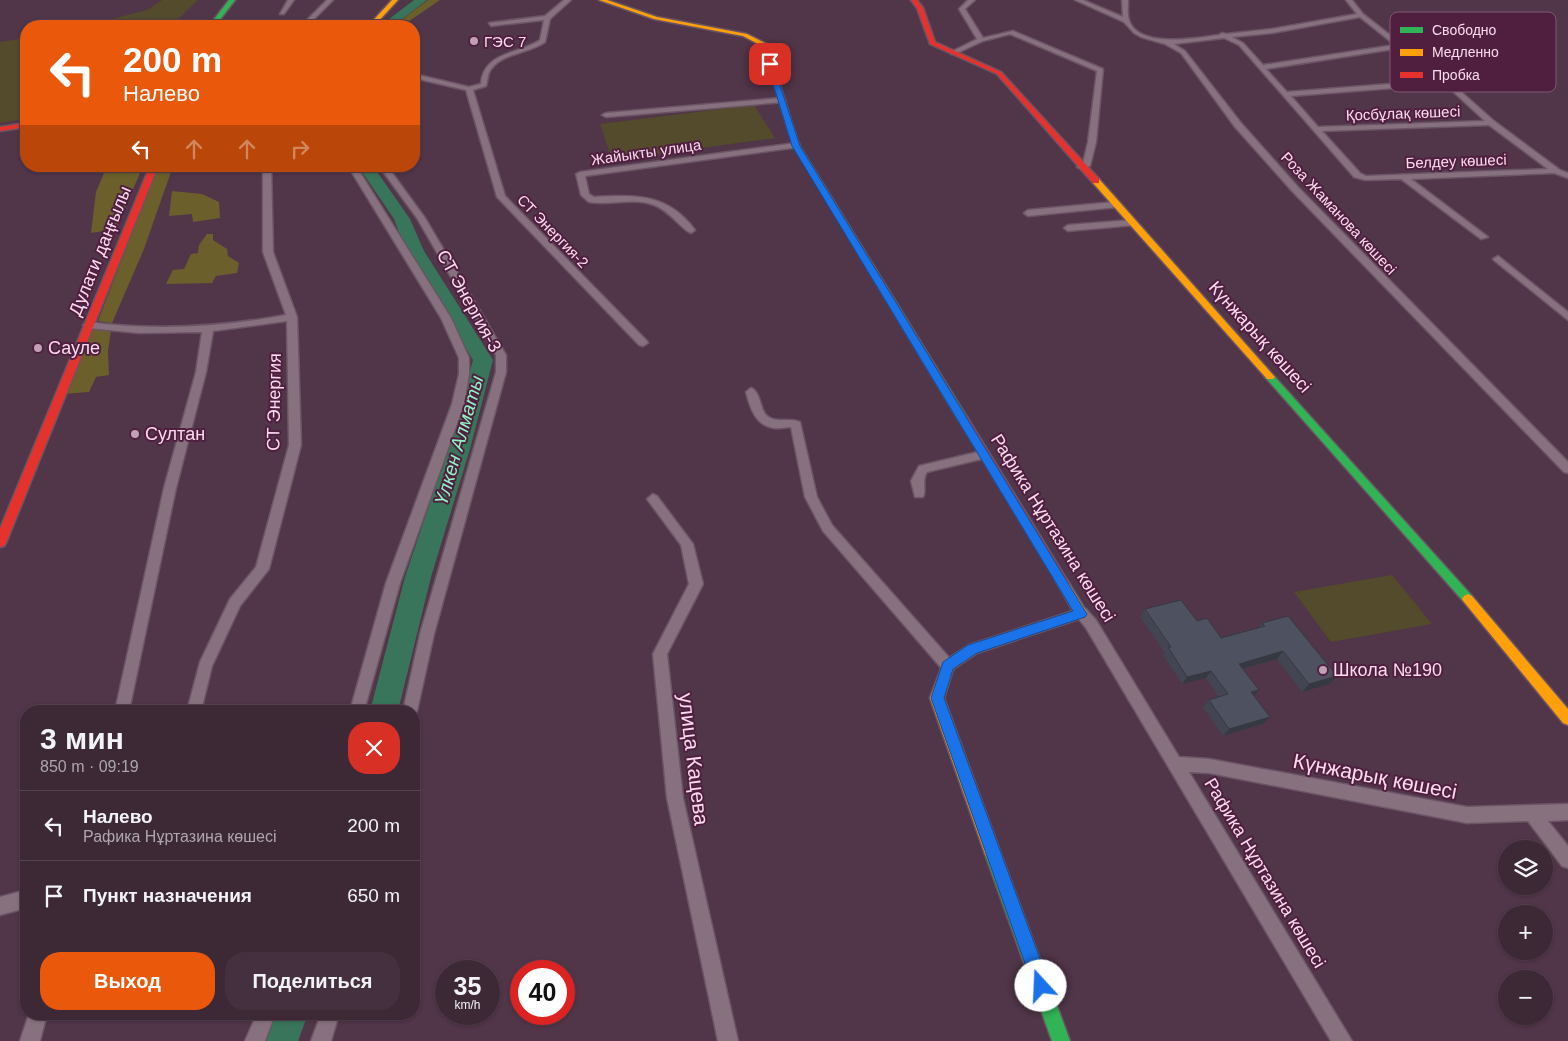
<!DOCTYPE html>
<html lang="ru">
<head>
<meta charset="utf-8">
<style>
	body { margin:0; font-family:Arial,sans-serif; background:#44303e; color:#f1f3f6; height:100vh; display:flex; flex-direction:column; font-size:19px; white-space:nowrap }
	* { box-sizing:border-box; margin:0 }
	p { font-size:16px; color:#ada6ad }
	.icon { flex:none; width:28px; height:28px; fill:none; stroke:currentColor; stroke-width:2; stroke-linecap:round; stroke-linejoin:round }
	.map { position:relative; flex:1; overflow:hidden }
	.sheet { position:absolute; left:20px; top:705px; width:400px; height:315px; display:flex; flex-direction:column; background:#3d2836; border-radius:20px; box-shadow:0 1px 4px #0004,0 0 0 1px #564451 }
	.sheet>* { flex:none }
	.banner { position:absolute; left:20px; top:20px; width:400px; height:152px; border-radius:20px; box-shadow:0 1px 4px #0004,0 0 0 1px #564451; background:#ea580c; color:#fff; overflow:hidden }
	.fabs { position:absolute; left:1498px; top:840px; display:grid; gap:10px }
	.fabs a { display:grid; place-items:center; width:55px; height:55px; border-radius:50%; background:#3d2836; box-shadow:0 1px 4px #0004,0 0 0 1px #564451; font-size:25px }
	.speed { position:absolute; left:435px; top:960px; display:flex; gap:10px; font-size:25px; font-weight:700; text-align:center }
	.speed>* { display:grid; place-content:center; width:65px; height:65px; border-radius:50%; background:#3d2836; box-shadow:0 1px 4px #0004,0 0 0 1px #564451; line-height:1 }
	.speed small { font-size:12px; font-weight:400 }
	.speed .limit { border:8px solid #d22; background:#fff; color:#111 }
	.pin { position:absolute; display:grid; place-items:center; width:42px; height:42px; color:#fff; margin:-21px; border-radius:10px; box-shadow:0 2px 8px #0006 }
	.me { position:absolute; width:55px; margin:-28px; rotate:340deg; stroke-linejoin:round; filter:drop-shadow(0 0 4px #0008) }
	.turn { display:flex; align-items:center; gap:18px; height:105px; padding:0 20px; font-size:22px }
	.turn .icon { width:65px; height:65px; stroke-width:2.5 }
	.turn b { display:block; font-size:35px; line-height:42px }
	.lanes { display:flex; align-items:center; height:48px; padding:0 20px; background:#0003; justify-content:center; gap:25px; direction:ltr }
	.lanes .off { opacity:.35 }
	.round { display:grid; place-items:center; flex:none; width:52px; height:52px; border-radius:20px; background:#44303e }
	.overview { display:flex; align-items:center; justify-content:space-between; height:85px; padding:0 20px }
	h1 { font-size:30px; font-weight:700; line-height:38px }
	.action { display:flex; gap:10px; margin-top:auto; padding:10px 20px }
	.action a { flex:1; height:58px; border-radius:20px; background:#ea580c; color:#fff; font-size:20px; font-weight:700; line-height:58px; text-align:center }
	.action a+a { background:#44303e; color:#f1f3f6 }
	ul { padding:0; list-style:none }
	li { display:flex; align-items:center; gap:15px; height:70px; padding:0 20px; border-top:1px solid #564451 }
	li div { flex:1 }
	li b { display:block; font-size:19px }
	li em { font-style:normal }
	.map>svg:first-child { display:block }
	.green { fill:#534b2b }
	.forest { fill:#6b602b }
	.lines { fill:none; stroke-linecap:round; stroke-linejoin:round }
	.river { fill:#38755a; fill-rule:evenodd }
	.street-casing { stroke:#6b5464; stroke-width:3 }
	.fast-casing { stroke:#6b5464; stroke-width:3 }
	.slow-casing { stroke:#6b5464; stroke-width:3 }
	.jam-casing { stroke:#6b5464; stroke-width:3 }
	.street { fill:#87717f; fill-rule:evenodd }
	.fast { fill:#30b455; fill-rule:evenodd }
	.slow { fill:#ff9f0a; fill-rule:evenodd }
	.jam { fill:#e5322d; fill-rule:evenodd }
	.wall { fill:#434652 }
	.shaded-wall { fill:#373942 }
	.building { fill:#4e515f; stroke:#373942 }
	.route { fill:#1a73e8; stroke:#114b97 }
	.poi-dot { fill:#c0a1b4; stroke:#501f40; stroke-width:2 }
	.labels { text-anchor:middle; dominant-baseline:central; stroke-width:4; stroke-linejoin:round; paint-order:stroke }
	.far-poi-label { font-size:15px; fill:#fbdbee; stroke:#501f40; text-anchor:start }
	.far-street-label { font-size:15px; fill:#fbdbee; stroke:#501f40 }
	.street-label { font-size:18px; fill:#fbdbee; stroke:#501f40 }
	.poi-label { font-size:18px; fill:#fbdbee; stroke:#501f40; text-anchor:start }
	.water-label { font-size:19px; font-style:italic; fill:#90f4c4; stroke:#501f40 }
	.near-street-label { font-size:21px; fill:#fbdbee; stroke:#501f40 }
	.key { fill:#501f40; stroke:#835774; stroke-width:1 }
	.key-label { font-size:14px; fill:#fbdbee }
</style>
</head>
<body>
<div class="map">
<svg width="1568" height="1041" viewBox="0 0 1568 1041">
	<rect width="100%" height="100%" fill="#513548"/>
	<!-- green -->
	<g class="green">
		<path d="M162,0H198L171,26H84L147,10Z"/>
		<path d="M26,38V119L0,123V42Z"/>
		<path d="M754,105L775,138L612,160L600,124Z"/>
		<path d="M1392,575L1432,624L1331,642L1294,592Z"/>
	</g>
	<!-- forest -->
	<g class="forest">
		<path d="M428,0H440L402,26H393Z"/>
		<path d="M107,166H143L116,229L91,233L96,192Z"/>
		<path d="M158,166H173L144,249L112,323L98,321Z"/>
		<path d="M172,191L202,194L219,202L220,218L193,222L192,214L169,216Z"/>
		<path d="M207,234H213V240L227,249L228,256L239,263L237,273L216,276L212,283L166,284L173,270L184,269L191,254L198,253L199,245Z"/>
		<path d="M92,329L111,331L108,351L109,375L96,377L89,392L63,394Z"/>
	</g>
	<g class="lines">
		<!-- river -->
		<g class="river">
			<path d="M414,0H427L393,26H380Z"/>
			<path d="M358,166H373L410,219L424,251L493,360L470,449L431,577L398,711H370L405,577L448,449L473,360L406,251L394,219Z"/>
			<path d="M272,1014H308L298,1041H262Z"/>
		</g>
		<defs>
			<g id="street">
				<path d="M288,0H294L284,14H280Z"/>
				<path d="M327,0H333L307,26H301Z"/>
				<path d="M564,0H571L550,19L545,42C530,53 504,53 492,68C487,73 488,80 486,86L473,90L505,196L647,341L648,343L643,346L639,345L497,197L466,90L414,78V74L469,87L481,84C483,52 519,54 540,40L544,20L491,26L489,23L545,16Z"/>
				<path d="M968,0H975L965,9L983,38L1013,31L1103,69L1096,142L1090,166L1081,169L1077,167L1083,163L1088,142L1097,71L1010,34L983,41L955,54H951V52L977,39L959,9Z"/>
				<path d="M1075,0H1083L1123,17L1122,0H1128C1128,6 1127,14 1129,20C1138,49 1197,38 1219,35L1222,33L1226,34L1272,29L1357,14L1346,0H1352L1363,14L1449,81L1494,121L1560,170L1568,173V178L1554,173L1411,179L1488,237L1481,239L1401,179L1365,180L1354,177L1239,45L1224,38L1174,44L1185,51L1241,123L1298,187L1568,462V473L1564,472L1292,191L1235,127L1181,53L1165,44L1141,37L1134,33L1124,22ZM1360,17L1395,45L1263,65L1243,43L1232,37L1272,33ZM1400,48L1441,80L1287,92L1266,69ZM1445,84L1485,121L1318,127L1291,96ZM1489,125L1548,169L1366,176L1360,173L1322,131Z"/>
				<path d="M781,98L785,100L784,102L606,117L602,115L606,113Z"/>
				<path d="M796,143H799V147L585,176L589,194L594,197C636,195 667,193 695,230L691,233C681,229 670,211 654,205C633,197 611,206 589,202L581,195L576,174L580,172Z"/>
				<path d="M263,166H271L273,252L297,317L301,445L269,569L240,606L212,666L201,711H187L200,662L230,599L256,567L289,445L287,321L213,331L206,372L176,488L129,711H115L164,488L196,372L202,332L139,333L88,328L83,325L88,322C155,331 220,327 286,315L263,252Z"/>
				<path d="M348,166H356L451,318L469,358V374L464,404L400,583L364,711H350L386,583L452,404L459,374V358L441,318Z"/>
				<path d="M379,166H387L425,218L506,355V372L434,634L417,711L414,716V711H403L420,634L496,372V355L417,218Z"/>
				<path d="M1115,202L1118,203V207L1028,216L1024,213L1028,210Z"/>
				<path d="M1132,220L1135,221V225L1068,231L1064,228L1068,225Z"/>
				<path d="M1498,256L1568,312V320L1495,261L1493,259Z"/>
				<path d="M751,388C760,391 760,408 766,415C775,424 789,417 800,422L817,497L832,525L953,662L955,666L953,670L948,672L943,670L823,531L805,497L791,427C785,427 780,429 774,428C756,426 750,408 746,392Z"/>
				<path d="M982,451L986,452L988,455L986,458L927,472C921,481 927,489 923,497H915L911,481L919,466Z"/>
				<path d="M653,494L657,496L693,544L703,584L667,654L683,798L738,1041H718L667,798L653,654L689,584L681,545L647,499Z"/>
				<path d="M1081,607L1086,609L1096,620L1179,757L1209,759L1467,807L1568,804V820L1548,821L1568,846V868L1562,866L1528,821L1467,823L1209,773L1189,772L1352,1041H1331L1086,628L1074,613L1076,609Z"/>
				<path d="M26,890V908L0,915V897Z"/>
				<path d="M29,1014H47L40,1041H20Z"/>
				<path d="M257,1014H275L265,1041H245Z"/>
				<path d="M321,1014H339L331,1041H311Z"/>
			</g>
			<g id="fast">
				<path d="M229,0H235L215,26H209Z"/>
				<path d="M792,131L795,133L799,145L968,419L967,421H959L793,145L789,133Z"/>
				<path d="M1270,374L1273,375L1472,596L1474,599L1472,602L1468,604L1464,602L1267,379L1265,377L1267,375Z"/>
				<path d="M993,846L998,849L1001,854L1070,1041H1052L985,854L988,849Z"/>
			</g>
			<g id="slow">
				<path d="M392,0H398L374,26H368Z"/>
				<path d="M599,0H607L657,17L747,34L767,44L795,133L792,135L789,133L762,46L743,36L654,19Z"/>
				<path d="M1093,179H1099L1273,375L1275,377L1273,379H1267L1093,183Z"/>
				<path d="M1063,578L1067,580L1085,609L1087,613L1085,617L977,653L953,669L944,698L1001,854L998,859L993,862L988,859L985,854L930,698L942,666L943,662L969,645L1073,611L1057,583L1059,580Z"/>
				<path d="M1468,594L1472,596L1568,709V725L1563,723L1464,602L1462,599L1464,596Z"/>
			</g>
			<g id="jam">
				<path d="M911,0H917L923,8L935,42L1001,72L1099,179V183H1093L997,74L930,44L917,8Z"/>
				<path d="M26,123V127L0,131V127Z"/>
				<path d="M150,166H158L6,543L4,546L0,547V529Z"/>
				<path d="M963,416L967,417L1067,580L1069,583L1067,586H1059L958,419Z"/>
			</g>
		</defs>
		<!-- street casing -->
		<use href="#street" class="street-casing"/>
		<!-- fast casing -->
		<use href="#fast" class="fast-casing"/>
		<!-- slow casing -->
		<use href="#slow" class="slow-casing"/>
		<!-- jam casing -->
		<use href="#jam" class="jam-casing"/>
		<!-- street -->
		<use href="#street" class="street"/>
		<!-- fast -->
		<use href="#fast" class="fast"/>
		<!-- slow -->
		<use href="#slow" class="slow"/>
		<!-- jam -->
		<use href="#jam" class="jam"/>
	</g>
	<!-- wall -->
	<path class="wall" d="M1145,609L1197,621L1221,638L1258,628L1262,623L1337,676L1330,684L1302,692L1277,659L1243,669L1254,696L1263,724L1223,736L1203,707L1209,700L1219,697L1206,678L1182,684L1163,655L1165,653L1140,617Z"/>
	<!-- shaded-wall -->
	<g class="shaded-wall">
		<path d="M1283,651L1277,659L1234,671L1239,664Z"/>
		<path d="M1211,671L1206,678L1182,684L1187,677Z"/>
		<path d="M1337,676L1330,684L1302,692L1309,684Z"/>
		<path d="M1259,690L1253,697L1251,692Z"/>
		<path d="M1270,717L1263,724L1223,736L1229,729Z"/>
	</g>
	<!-- building -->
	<path class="building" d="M1181,600L1197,621L1207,618L1221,638L1265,626L1262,623L1288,616L1337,676L1309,684L1283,651L1239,664L1259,690L1251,692L1270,717L1229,729L1209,700L1228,694L1211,671L1187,677L1168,647H1171L1145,609Z"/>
	<!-- route -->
	<path class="route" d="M770,62L773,64L800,146L1087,614L1085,617L977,653L953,669L944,698L1050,986L1047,992L1041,995L1035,992L1033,986L931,698L943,662L968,645L1073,611L792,146L767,64Z"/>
	<!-- markers -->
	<g class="poi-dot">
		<circle cx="474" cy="41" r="5"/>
		<circle cx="38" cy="348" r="5"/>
		<circle cx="135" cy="434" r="5"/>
		<circle cx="1323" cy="670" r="5"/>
	</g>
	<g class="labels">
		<!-- far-poi labels -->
		<g class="far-poi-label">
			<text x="484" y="41">ГЭС 7</text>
		</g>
		<!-- far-street labels -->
		<g class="far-street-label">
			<text transform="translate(1403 113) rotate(-2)">Қосбұлақ көшесі</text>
			<text transform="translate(646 152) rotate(-8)">Жайыкты улица</text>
			<text transform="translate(1456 161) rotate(-2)">Белдеу көшесі</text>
			<text transform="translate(1339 213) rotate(47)">Роза Жаманова көшесі</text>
			<text transform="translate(553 231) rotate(46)">СТ Энергия-2</text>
		</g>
		<!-- street labels -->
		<g class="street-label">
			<text transform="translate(100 251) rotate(-68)">Дулати даңғылы</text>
			<text transform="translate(469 301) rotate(61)">СТ Энергия-3</text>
			<text transform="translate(1260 337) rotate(48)">Күнжарық көшесі</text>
			<text transform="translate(274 402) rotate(-89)">СТ Энергия</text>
			<text transform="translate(1053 528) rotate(58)">Рафика Нұртазина көшесі</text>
			<text transform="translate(1265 873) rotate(59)">Рафика Нұртазина көшесі</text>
		</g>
		<!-- poi labels -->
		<g class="poi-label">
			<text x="48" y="348">Сауле</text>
			<text x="145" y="434">Султан</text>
			<text x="1333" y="670">Школа №190</text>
		</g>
		<!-- water labels -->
		<g class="water-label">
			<text transform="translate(459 440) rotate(-74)">Үлкен Алматы</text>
		</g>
		<!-- near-street labels -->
		<g class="near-street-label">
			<text transform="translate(694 759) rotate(83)">улица Кацева</text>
			<text transform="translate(1375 776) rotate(11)">Күнжарық көшесі</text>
		</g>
	</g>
	<!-- legend -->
	<rect x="1390" y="12" width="166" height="80" rx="8" class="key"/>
	<rect x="1400" y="27" width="23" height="6" fill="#30b455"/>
	<rect x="1400" y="49" width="23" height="7" fill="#ff9f0a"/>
	<rect x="1400" y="72" width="23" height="6" fill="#e5322d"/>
	<g class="key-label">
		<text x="1432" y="35">Свободно</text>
		<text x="1432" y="57">Медленно</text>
		<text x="1432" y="80">Пробка</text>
	</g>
</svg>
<div class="fabs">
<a><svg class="icon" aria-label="layers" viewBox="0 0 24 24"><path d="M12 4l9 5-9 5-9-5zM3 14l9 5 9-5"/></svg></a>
<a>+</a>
<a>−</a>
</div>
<div class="speed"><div>35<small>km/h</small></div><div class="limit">40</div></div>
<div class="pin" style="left:770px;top:64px;background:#d93025"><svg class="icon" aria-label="arrive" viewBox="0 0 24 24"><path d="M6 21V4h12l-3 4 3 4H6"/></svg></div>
<svg class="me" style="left:1041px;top:986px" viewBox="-20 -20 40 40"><circle r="19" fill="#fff"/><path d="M0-13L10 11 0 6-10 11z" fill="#1a73e8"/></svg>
<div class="banner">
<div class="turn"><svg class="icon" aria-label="left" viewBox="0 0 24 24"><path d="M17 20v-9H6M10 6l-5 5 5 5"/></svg><div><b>200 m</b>Налево</div></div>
<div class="lanes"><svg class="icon" aria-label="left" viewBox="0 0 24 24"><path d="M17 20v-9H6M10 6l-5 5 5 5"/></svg><svg class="icon off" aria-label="ahead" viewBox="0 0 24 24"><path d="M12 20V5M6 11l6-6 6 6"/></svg><svg class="icon off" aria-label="ahead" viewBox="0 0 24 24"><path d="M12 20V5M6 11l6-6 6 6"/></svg><svg class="icon off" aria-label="right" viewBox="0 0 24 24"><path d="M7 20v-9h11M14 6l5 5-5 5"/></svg></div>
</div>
<section class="sheet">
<div class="overview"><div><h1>3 мин</h1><p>850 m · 09:19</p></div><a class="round" style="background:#d93025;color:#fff"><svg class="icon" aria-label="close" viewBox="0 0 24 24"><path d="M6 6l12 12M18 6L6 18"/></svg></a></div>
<ul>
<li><svg class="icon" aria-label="left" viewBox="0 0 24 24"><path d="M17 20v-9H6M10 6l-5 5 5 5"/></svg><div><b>Налево</b><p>Рафика Нұртазина көшесі</p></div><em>200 m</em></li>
<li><svg class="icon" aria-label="arrive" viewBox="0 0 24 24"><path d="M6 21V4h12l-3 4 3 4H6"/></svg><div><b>Пункт назначения</b></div><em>650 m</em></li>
</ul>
<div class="action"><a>Выход</a><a>Поделиться</a></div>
</section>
</div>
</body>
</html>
